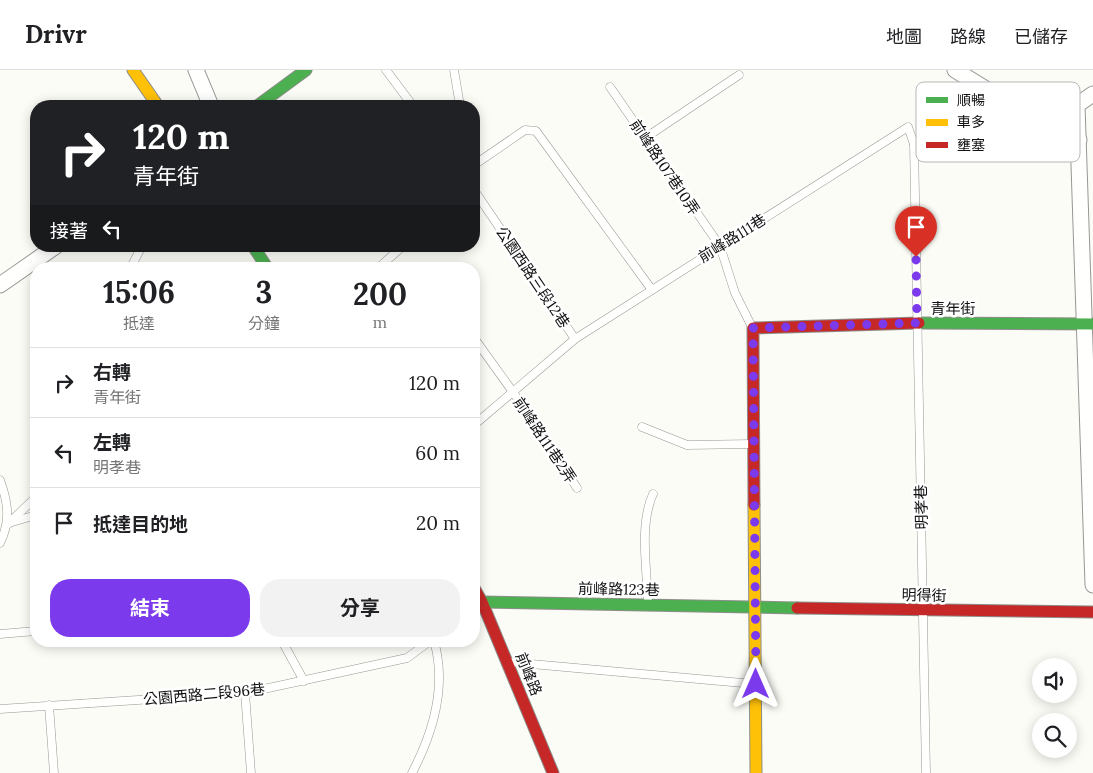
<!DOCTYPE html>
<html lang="zh-TW">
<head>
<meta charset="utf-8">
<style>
	body { margin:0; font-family:Lora,"Noto Sans TC",serif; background:#f2f2f2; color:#202124; height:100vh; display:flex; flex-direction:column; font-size:19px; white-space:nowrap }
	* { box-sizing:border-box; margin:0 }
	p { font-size:16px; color:#757577 }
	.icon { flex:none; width:28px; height:28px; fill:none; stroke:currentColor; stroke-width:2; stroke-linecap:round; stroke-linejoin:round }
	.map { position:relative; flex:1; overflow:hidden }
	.details { position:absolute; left:30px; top:192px; width:450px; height:385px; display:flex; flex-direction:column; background:#fff; border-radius:20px; box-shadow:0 2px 12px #0003 }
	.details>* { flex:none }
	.banner { position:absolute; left:30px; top:30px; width:450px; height:152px; border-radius:20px; box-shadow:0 2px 12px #0003; background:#202124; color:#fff; overflow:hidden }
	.buttons { position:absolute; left:1032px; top:588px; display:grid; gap:10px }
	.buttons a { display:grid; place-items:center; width:45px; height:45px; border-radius:50%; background:#fff; box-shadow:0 2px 12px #0003; font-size:25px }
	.pin { position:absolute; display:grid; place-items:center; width:42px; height:42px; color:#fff; margin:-51px -21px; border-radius:50% 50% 50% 0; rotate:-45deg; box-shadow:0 0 5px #0007 }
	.pin .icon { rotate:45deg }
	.me { position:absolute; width:55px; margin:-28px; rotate:0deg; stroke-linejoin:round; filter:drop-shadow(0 0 4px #0008) }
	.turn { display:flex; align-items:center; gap:18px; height:105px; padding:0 20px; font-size:22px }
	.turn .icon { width:65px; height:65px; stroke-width:2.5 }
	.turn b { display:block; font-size:35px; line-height:42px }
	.then { display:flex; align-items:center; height:48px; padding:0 20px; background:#0003; gap:10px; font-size:19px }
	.eta { display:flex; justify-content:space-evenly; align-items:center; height:85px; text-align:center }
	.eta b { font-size:30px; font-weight:700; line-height:35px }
	.primary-button { display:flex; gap:10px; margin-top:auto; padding:10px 20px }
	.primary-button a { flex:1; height:58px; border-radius:20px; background:#7c3aed; color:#fff; font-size:20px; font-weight:700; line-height:58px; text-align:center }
	.primary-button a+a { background:#f2f2f2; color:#202124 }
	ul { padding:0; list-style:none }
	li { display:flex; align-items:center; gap:15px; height:70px; padding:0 20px; border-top:1px solid #e0e0e0 }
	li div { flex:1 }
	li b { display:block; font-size:19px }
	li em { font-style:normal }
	header { display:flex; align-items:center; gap:30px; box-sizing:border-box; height:70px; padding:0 25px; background:#fff; border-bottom:1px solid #e0e0e0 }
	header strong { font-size:24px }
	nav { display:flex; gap:28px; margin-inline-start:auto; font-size:18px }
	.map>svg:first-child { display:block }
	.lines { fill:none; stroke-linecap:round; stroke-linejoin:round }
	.lane-casing { stroke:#969694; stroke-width:9 }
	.street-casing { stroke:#969694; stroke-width:17 }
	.fast-casing { stroke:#8d8d8b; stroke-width:13 }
	.slow-casing { stroke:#8d8d8b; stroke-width:13 }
	.jam-casing { stroke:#8d8d8b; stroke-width:13 }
	.lane { stroke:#fffffe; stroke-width:8 }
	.street { stroke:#fffffe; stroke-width:15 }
	.fast { stroke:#4caf50; stroke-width:11 }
	.slow { stroke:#ffc107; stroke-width:11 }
	.jam { stroke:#c62828; stroke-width:11 }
	.route { stroke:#7c3aed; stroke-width:9; stroke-dasharray:0 16.2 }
	.labels { text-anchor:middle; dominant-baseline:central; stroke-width:5; stroke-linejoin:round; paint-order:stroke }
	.street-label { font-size:15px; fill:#101010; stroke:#fff }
	.key { fill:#fff; stroke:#b7b7b7; stroke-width:1 }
	.key-label { font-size:14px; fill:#101010 }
</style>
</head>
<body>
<header>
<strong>Drivr</strong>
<nav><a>地圖</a><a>路線</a><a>已儲存</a></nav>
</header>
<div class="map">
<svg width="1093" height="703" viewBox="0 0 1093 703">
	<rect width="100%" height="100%" fill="#fcfcf7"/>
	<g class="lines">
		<defs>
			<g id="lane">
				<path d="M386,0L413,36"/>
				<path d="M454,0L460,36"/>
				<path d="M610,17L720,176L735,223L752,257"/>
				<path d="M645,68L739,5"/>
				<path d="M914,74L926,703"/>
				<path d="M474,95L525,60L536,61L652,220"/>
				<path d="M474,120L575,269"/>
				<path d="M130,199L142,176"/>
				<path d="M377,199L403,176"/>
				<path d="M474,268L513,322L577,418"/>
				<path d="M474,355L575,269L908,57L914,74L994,24"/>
				<path d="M642,357L687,375L752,374"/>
				<path d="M0,410C8,432 11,451 0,473"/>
				<path d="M9,453L36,445"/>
				<path d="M8,454L36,427"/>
				<path d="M648,533C647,498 639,455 653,424"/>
				<path d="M0,564L36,561"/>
				<path d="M282,571L304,611"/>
				<path d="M509,592L754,614"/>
				<path d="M245,623L251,703"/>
				<path d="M49,635L54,703"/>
				<path d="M0,639L245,623L407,588L430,571"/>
				<path d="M412,703C433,663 447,616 434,571"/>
			</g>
			<g id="street">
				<path d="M196,0L211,36"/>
				<path d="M955,0L994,24L1079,70"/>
				<path d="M1093,24L1077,35L1093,515"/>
				<path d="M0,215L56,176"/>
			</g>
			<g id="fast">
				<path d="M257,36L306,0"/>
				<path d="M253,176L268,199"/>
				<path d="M919,253L1093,254"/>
				<path d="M482,532L797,538"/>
			</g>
			<g id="slow">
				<path d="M133,0L158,36"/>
				<path d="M754,435L756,703"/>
			</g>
			<g id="jam">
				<path d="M754,435L753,258L919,253"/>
				<path d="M474,518L482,532L553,703"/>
				<path d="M797,538L1093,542"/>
			</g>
		</defs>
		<!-- lane casing -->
		<use href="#lane" class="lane-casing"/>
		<!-- street casing -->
		<use href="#street" class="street-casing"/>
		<!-- fast casing -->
		<use href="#fast" class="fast-casing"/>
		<!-- slow casing -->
		<use href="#slow" class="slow-casing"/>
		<!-- jam casing -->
		<use href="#jam" class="jam-casing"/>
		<!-- lane -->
		<use href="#lane" class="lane"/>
		<!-- street -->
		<use href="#street" class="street"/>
		<!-- fast -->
		<use href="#fast" class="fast"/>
		<!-- slow -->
		<use href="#slow" class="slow"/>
		<!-- jam -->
		<use href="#jam" class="jam"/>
	</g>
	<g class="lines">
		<!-- route -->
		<path class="route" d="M756,614L753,258L917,253L916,187"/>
	</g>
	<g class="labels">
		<!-- street labels -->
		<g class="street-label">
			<text transform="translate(665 97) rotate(56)">前峰路107巷10弄</text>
			<text transform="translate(732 168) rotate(-32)">前峰路111巷</text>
			<text transform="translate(533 207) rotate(56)">公園西路三段12巷</text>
			<text x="953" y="238">青年街</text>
			<text transform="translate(545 370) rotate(56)">前峰路111巷2弄</text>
			<text transform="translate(921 437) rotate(-91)">明孝巷</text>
			<text transform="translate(619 519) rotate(1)">前峰路123巷</text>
			<text transform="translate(924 525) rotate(1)">明得街</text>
			<text transform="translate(529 604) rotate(68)">前峰路</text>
			<text transform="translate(204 624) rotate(-5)">公園西路二段96巷</text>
		</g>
	</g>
	<!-- legend -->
	<rect x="916" y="12" width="164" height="80" rx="8" class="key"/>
	<rect x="926" y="27" width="22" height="6" fill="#4caf50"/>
	<rect x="926" y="49" width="22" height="7" fill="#ffc107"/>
	<rect x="926" y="72" width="22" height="6" fill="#c62828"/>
	<g class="key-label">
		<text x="957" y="35">順暢</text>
		<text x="957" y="57">車多</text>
		<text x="957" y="80">壅塞</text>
	</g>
</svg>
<div class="buttons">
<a><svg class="icon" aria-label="sound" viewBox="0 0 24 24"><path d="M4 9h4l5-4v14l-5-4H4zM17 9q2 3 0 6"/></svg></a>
<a><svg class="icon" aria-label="search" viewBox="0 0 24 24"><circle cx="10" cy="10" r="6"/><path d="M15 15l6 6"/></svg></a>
</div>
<div class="pin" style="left:916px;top:187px;background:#d93025"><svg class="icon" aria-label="arrive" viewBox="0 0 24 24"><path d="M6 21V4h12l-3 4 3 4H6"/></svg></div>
<svg class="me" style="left:756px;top:614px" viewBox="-20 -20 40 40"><path d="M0-17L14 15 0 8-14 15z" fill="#7c3aed" stroke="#fff" stroke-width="4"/></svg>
<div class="banner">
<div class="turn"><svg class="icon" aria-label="right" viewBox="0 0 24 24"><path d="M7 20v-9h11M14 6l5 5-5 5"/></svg><div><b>120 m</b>青年街</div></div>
<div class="then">接著<svg class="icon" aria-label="left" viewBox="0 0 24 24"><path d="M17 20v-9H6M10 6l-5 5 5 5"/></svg></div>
</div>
<section class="details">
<div class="eta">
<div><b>15:06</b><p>抵達</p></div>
<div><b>3</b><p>分鐘</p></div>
<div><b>200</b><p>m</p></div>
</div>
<ul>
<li><svg class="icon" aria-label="right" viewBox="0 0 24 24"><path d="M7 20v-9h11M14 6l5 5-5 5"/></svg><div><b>右轉</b><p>青年街</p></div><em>120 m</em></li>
<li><svg class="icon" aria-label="left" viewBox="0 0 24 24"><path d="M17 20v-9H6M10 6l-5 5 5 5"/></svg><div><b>左轉</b><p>明孝巷</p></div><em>60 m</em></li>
<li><svg class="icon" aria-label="arrive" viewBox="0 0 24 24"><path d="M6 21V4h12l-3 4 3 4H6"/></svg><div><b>抵達目的地</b></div><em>20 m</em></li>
</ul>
<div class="primary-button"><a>結束</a><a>分享</a></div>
</section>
</div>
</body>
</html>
